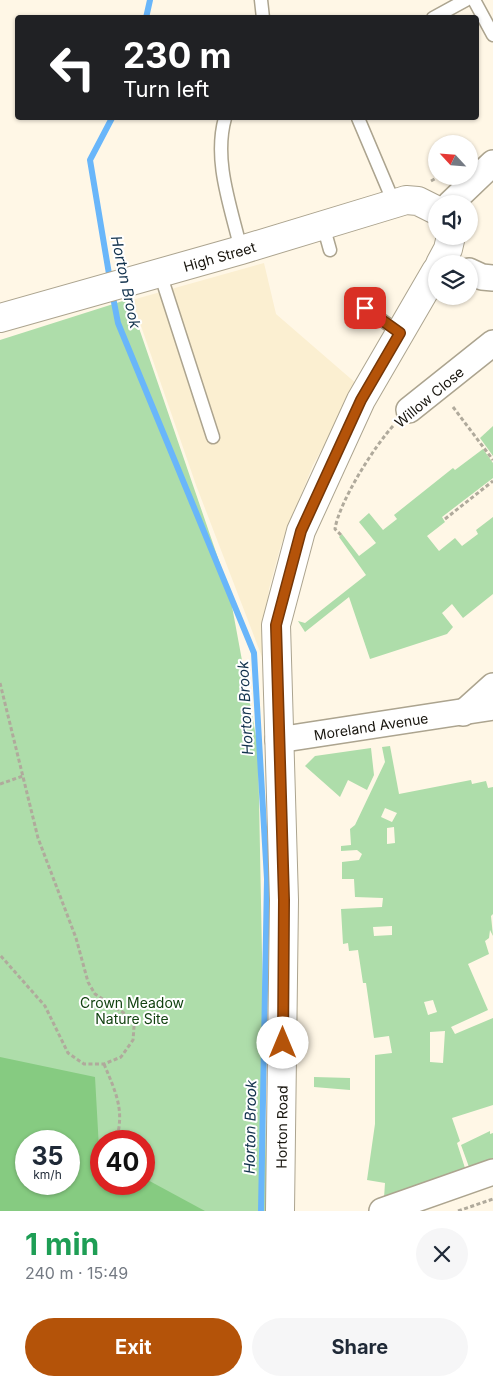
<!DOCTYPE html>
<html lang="en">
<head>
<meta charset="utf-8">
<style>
	body { margin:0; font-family:Inter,sans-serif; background:#f6f6f7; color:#1f2937; height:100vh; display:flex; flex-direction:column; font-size:19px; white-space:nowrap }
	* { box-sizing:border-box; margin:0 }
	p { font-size:16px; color:#747a83 }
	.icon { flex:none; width:28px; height:28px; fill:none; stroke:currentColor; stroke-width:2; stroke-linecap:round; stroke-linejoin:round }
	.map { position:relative; height:1211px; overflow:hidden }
	.panel { display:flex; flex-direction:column; background:#fff; flex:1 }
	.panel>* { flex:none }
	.banner { position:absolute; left:15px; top:15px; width:464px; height:105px; border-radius:5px; box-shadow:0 1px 4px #0004; background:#202124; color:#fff; overflow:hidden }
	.needle { width:32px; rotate:296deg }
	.buttons { position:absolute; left:428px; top:135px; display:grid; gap:10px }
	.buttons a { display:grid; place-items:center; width:50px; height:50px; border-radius:50%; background:#fff; box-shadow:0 1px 4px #0004; font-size:25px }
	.speed { position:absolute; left:15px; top:1130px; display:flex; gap:10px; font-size:25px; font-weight:700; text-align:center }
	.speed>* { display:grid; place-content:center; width:65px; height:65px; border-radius:50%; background:#fff; box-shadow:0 1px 4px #0004; line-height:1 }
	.speed small { font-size:12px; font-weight:400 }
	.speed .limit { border:8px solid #d22; background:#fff; color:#111 }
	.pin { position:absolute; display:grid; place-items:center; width:42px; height:42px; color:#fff; margin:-21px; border-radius:10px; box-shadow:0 2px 8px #0006 }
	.me { position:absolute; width:55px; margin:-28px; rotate:0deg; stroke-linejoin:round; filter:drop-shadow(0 0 4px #0008) }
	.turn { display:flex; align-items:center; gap:18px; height:105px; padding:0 25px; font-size:22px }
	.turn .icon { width:65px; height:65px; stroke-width:2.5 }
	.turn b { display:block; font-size:35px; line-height:42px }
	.round { display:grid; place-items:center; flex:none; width:52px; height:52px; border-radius:26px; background:#f6f6f7 }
	.head { display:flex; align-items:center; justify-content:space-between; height:85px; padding:0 25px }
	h1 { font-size:30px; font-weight:700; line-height:38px; color:#1e9e55 }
	.primary-button { display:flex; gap:10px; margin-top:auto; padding:10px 25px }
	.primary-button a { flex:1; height:58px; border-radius:30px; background:#b45309; color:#fff; font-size:20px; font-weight:700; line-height:58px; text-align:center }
	.primary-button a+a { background:#f6f6f7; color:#1f2937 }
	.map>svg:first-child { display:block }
	.built { fill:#fbefd1 }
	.green { fill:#aeddaa; fill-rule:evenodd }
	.forest { fill:#86cb81; fill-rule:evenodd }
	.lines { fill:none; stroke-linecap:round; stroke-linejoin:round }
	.stream { stroke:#69b6fa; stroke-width:6 }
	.lane-casing { stroke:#aca48f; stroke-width:15 }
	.street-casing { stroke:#aca48f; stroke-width:28 }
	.secondary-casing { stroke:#aca48f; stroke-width:30 }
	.path { stroke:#b0aa9c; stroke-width:3; stroke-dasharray:4 2.5; stroke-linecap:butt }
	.lane { stroke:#fff; stroke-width:12 }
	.street { stroke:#fff; stroke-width:25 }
	.secondary { stroke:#fff; stroke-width:28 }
	.route-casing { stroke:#753606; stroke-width:12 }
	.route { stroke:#b45309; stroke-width:9 }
	.labels { text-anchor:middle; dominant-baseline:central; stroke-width:4; stroke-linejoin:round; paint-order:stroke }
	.street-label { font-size:14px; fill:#18150e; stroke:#fff }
	.park-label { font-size:14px; fill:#124210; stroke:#fff }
	.water-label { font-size:15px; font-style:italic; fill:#12324d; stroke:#fff }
</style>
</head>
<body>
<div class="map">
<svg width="493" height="1211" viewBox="0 0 493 1211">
	<rect width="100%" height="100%" fill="#fff7e6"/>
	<!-- built -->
	<path class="built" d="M264,263L276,314L358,385L313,465L281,545L269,589L262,657L196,485L132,300Z"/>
	<!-- green -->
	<g class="green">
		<path d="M129,299L229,590L258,747L267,1211H0V340ZM26,1141H69V1184H26ZM101,1141H144V1184H101Z"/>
		<path d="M493,426V456L480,438Z"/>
		<path d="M483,449L493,463V478L442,517L445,522L427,536L439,551L455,538L462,546L478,534L476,530L493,517V594L463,618L452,604L442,613L453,627L447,634L370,659L349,597L305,632L298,621L305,623L366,575L339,537L342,534L359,556L376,543L359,522L369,513L383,530L397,519L394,515L453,468L455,470Z"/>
		<path d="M390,746L399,794L471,780L472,784L486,781L488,788L493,787V914L491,916L493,936L490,930L489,938L485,941L489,954L468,964L488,1010L451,1027L455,1034L493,1018V1105L452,1118L460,1141L457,1143L465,1168L384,1198L385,1183L367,1180L375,1124V1055L392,1053L389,1036L374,1038L366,983H363L358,950L349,951L348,943L343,944L341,909L382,907L383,898L355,897L354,879H342V862L359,860L362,854L357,850L341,851V846L351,845L350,829L355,825L385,762L382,747ZM385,808L397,813L392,822L381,817ZM394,827L395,843L387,844V828ZM392,926V935L374,936L373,927ZM433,1000L437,1012L428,1015L424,1002ZM445,1031L443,1063L430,1062V1032Z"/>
		<path d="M371,748L374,775L367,790L348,780L340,797L305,766L315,756Z"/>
		<path d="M314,1077L350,1078V1090L314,1087Z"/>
		<path d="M490,1131V1134L493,1133V1158L469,1167L461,1145Z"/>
	</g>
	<!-- forest -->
	<path class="forest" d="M0,1057L95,1077L101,1184H144V1178L205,1211H0ZM26,1141H69V1184H26Z"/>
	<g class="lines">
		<!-- stream -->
		<g class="stream">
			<path d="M146,18L150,0"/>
			<path d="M110,280L90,160L112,118"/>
			<path d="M112,292L118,323L254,653L267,879L261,1211"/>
		</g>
		<defs>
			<g id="lane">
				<path d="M261,0L263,18"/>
				<path d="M474,0L493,35"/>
				<path d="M433,18L466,0"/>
				<path d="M225,118C213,161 231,207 241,250"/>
				<path d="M358,118L394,203"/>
				<path d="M323,225L330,250"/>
				<path d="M160,273L213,437"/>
				<path d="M365,308L400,333"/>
			</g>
			<g id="street">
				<path d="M450,204L493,163"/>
				<path d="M469,271L482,277L493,278"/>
				<path d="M409,410L493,343"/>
				<path d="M463,713L493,686"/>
				<path id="s1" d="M278,740L493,707"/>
				<path d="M382,1211L493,1172"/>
			</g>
			<g id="secondary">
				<path d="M440,264L448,249L451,236"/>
				<path id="s2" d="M0,318L241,250L406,200L418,201L436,210"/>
				<path id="s3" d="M280,1211L284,900L276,625L301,531L361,400L436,271"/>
			</g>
		</defs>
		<!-- lane casing -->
		<use href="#lane" class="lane-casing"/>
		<!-- street casing -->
		<use href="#street" class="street-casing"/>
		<!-- secondary casing -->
		<use href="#secondary" class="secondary-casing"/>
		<!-- path -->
		<g class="path">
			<path d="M431,181L440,176"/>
			<path d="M453,407L493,460"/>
			<path d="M445,519L493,481"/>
			<path d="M341,535L335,529C339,502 375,445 394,425"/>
			<path d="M0,683L38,838L76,938L88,982L95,994L127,1015L134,1027L133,1040L121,1057L104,1064H84L68,1053L45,1006L0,955"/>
			<path d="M0,784L23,776"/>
			<path d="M104,1064C116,1093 125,1110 116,1141"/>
			<path d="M458,1211L493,1199"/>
		</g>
		<!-- lane -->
		<use href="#lane" class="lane"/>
		<!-- street -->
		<use href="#street" class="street"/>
		<!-- secondary -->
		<use href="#secondary" class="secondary"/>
	</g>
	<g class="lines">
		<defs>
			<path id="route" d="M283,1043L284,900L276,625L301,531L361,400L400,333L365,308"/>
		</defs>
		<!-- route casing -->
		<use href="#route" class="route-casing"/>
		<!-- route -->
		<use href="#route" class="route"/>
	</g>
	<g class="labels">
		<!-- street labels -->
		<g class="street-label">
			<text stroke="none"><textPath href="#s2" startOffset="228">High Street</textPath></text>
			<text transform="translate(429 397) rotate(-40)">Willow Close</text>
			<text stroke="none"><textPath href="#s1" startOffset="94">Moreland Avenue</textPath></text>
			<text stroke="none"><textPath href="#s3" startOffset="84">Horton Road</textPath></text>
		</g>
		<!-- park labels -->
		<g class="park-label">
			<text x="132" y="1002">Crown Meadow<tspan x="132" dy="16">Nature Site</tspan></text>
		</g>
		<!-- water labels -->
		<g class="water-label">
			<text transform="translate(126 282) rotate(78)">Horton Brook</text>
			<text transform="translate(245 708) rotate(-93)">Horton Brook</text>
			<text transform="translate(250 1127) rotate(-89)">Horton Brook</text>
		</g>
	</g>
</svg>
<div class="buttons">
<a><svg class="needle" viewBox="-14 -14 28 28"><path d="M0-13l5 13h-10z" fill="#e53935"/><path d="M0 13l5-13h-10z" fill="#747a83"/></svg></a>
<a><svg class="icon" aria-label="sound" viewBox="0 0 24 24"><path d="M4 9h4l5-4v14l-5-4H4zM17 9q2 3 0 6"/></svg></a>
<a><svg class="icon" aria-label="layers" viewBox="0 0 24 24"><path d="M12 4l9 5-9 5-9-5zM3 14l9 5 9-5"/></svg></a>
</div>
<div class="speed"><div>35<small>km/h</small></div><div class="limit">40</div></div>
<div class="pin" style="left:365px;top:308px;background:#d93025"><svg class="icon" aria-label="arrive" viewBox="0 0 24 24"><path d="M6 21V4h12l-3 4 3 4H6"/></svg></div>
<svg class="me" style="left:283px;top:1043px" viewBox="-20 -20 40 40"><circle r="19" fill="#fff"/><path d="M0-13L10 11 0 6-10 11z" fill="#b45309"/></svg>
<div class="banner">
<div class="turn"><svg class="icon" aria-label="left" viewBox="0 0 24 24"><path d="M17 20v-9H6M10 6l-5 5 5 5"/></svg><div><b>230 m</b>Turn left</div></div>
</div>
</div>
<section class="panel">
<div class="head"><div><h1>1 min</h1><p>240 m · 15:49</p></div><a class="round"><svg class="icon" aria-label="close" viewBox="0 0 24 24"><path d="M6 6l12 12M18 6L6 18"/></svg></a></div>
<div class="primary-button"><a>Exit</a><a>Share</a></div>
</section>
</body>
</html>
